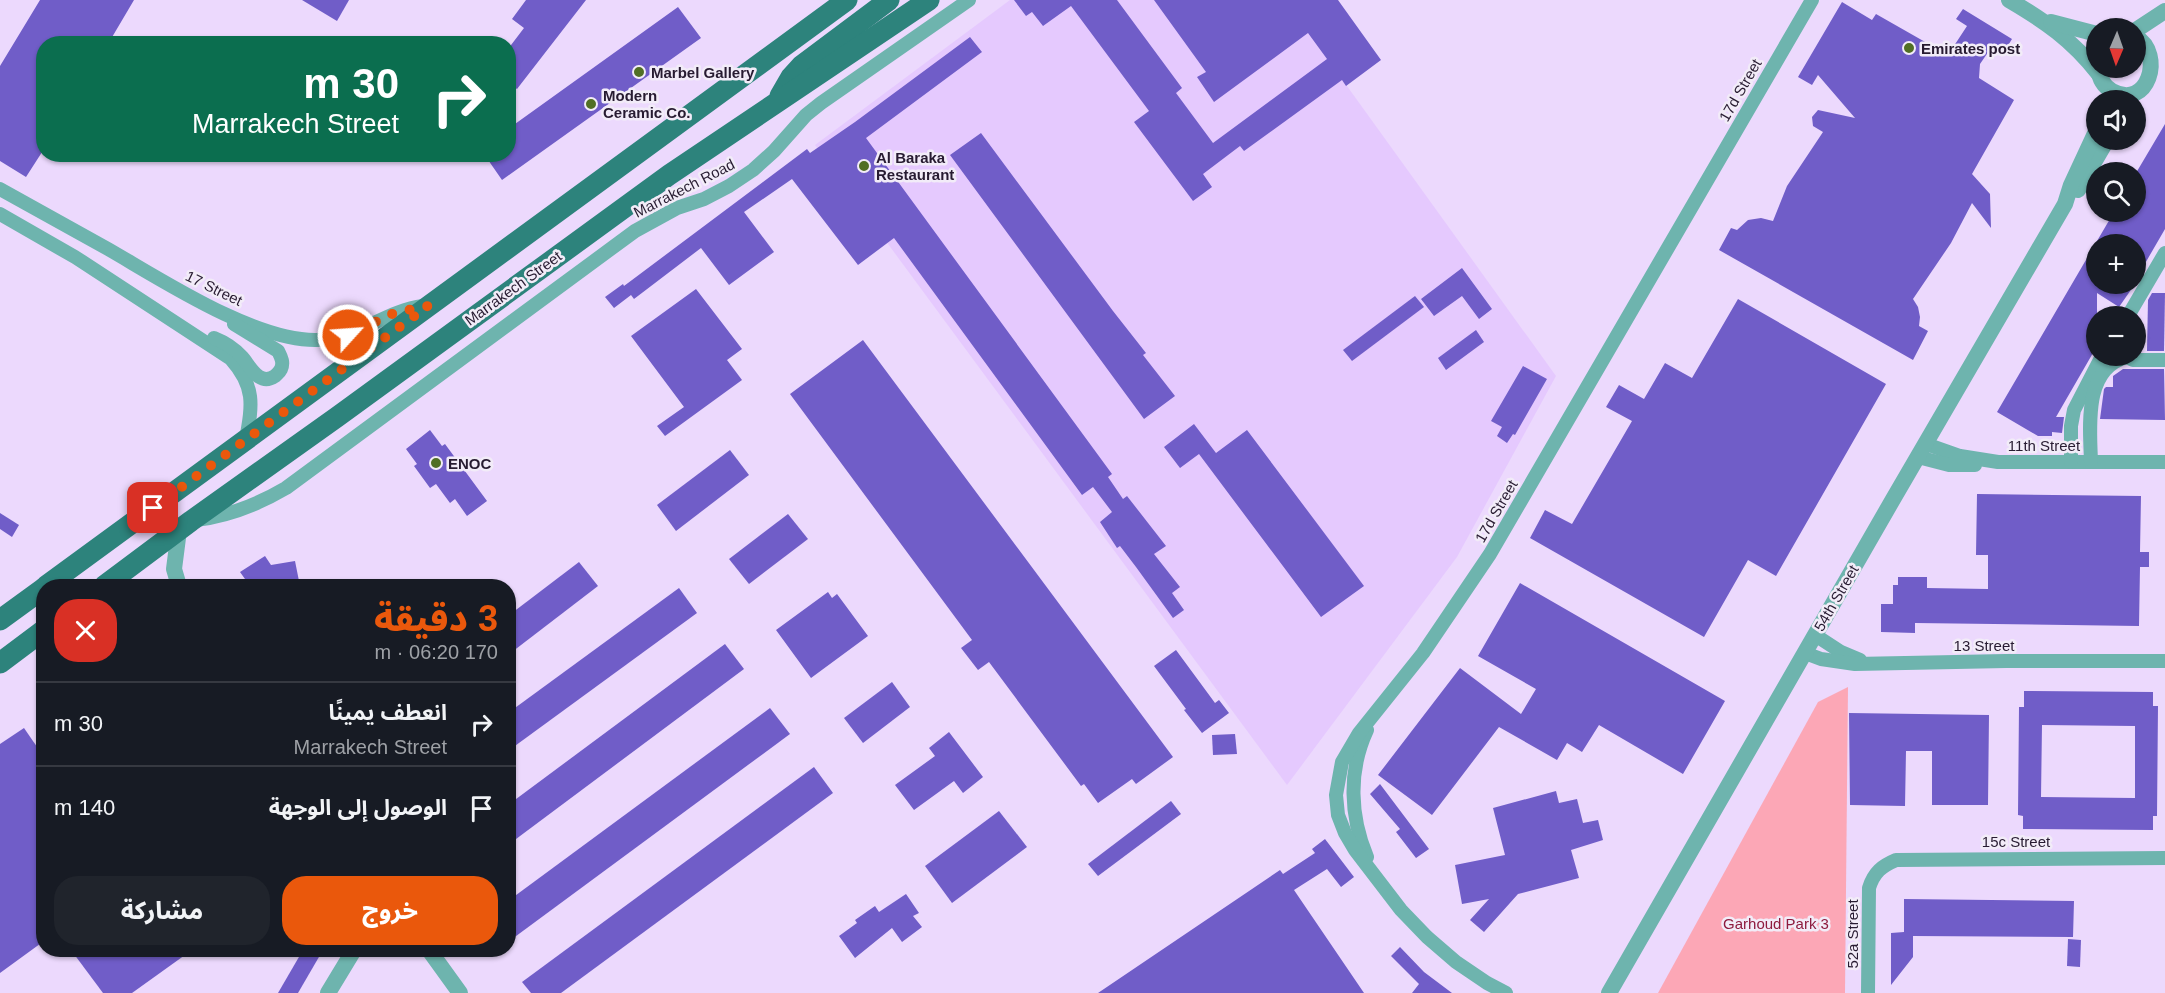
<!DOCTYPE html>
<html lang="ar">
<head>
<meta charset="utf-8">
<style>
	body { margin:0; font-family:Arial,"Noto Sans Arabic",sans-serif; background:#20242c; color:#f1f3f6; direction:rtl; height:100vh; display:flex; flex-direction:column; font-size:22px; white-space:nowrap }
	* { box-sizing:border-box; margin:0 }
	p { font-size:20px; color:#9ea1a6 }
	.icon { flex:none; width:33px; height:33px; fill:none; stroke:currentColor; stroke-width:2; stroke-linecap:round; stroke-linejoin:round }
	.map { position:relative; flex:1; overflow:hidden; direction:ltr }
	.details { position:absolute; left:36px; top:579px; width:480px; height:378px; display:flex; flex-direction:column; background:#171b24; border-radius:24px; box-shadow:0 2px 4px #0004; direction:rtl }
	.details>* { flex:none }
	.banner { position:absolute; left:36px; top:36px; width:480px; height:126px; border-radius:24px; box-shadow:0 2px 4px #0004; direction:rtl; background:#0b6e4f; color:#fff; overflow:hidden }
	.needle { width:39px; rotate:182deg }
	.controls { position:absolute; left:2086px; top:18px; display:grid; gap:12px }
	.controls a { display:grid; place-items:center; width:60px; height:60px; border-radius:50%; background:#171b24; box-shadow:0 2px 4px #0004; font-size:30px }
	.pin { position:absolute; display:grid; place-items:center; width:51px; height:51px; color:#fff; margin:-26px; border-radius:12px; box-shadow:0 3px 9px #0006 }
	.me { position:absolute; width:66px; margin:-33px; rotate:64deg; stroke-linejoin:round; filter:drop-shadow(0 0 4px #0008) }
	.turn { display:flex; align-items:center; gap:21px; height:126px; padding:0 18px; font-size:27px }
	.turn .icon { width:78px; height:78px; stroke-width:2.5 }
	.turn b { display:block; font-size:42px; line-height:51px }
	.round { display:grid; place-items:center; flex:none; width:63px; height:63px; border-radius:24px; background:#20242c }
	.headline { display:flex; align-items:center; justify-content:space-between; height:102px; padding:0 18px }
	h1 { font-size:36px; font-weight:800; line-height:45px; color:#ea580c }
	.cta { display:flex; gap:12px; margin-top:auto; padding:12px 18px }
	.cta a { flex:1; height:69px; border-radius:24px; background:#ea580c; color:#fff; font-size:24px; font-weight:800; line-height:69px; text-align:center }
	.cta a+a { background:#20242c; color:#f1f3f6 }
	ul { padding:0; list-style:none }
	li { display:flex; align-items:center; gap:18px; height:84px; padding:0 18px; border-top:2px solid #363941 }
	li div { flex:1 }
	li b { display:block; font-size:22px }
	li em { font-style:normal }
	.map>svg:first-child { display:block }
	.built { fill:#e5c9fe }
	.green { fill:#fca7b6 }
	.building { fill:#705dc8; fill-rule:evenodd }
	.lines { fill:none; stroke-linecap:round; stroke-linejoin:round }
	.minor { stroke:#6eb4ae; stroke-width:14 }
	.tertiary { stroke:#6eb4ae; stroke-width:16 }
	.primary { stroke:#2d837c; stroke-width:21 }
	.route { stroke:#ea580c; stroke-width:10; stroke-dasharray:0 18 }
	.poi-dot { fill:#516f24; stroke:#f2ecf8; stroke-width:2 }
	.labels { text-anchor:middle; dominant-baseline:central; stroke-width:5; stroke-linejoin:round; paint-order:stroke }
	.poi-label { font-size:15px; font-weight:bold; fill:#271b31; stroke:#f2ecf8; text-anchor:start }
	.street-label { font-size:15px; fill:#271b31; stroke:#f2ecf8 }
	.park-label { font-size:15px; fill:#8e1b3f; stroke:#f2ecf8 }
</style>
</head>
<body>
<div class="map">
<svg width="2165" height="993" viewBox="0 0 2165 993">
	<rect width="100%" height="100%" fill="#ecd9fd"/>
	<!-- built -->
	<path class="built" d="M1010,0H1285L1556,376L1457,557L1287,785L815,145Z"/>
	<!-- green -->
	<path class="green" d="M1848,687L1845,993H1658L1818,702Z"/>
	<!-- building -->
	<g class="building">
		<path d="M40,0H134L108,44H44V149L26,177L0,161V66Z"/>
		<path d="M302,0H349L337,21Z"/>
		<path d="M526,0H586L517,89L508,83V49L524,28L512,19Z"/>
		<path d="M1014,0H1117L1182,88L1176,93L1213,143L1327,59L1308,33L1214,102L1197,77L1206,72L1154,0H1338L1381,60L1346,86L1342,80L1244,151L1240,146L1203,174L1212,187L1193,201L1134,122L1149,111L1071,6L1043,26L1032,12L1026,16Z"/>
		<path d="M1842,2L1872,20L1876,14L1948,55L1967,26L1956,19L1963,9L2012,39L2004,52L1993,45L1980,64L1979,78L2014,100L1972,174L1990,194L1991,228L1972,203L1951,243L1913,299L1918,307L1920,317L1919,326L1928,331L1913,360L1719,250L1731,228L1737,230L1748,220L1761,218L1773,221L1787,186L1823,132L1813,126L1812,117L1818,110L1855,118L1818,75L1812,85L1798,77Z"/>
		<path d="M678,7L701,38L502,180L484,154H508V129Z"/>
		<path d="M970,37L982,52L866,138L1112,474L1108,477L1123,499L1127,496L1166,546L1154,554L1180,587L1172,593L1184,610L1173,618L1136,567L1120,546L1117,548L1100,522L1112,512L1093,487L1082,495L894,238L858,265L792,179L744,212L774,252L729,285L701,248L634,299L631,295L614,308L605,297L623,284L624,286L807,149L810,153L855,122Z"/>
		<path d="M2165,124V229L2136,279V244H2097V284H2135L2119,307L2097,293V346L2056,417H2064L2062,433L2052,432V436H2038L1997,412L2114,212H2136V173Z"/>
		<path d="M981,133L1113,311L1146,353L1143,355L1175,396L1144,419L950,155Z"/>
		<path d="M1462,268L1492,309L1479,319L1462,296L1434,316L1421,299Z"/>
		<path d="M696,289L742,349L727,360L742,380L665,436L657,426L684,407L631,336Z"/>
		<path d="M2152,293H2165L2164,351H2147L2148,300Z"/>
		<path d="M1415,296L1424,307L1352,361L1343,350Z"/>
		<path d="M1738,299L1886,384L1776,576L1748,560L1704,637L1530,538L1545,510L1572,524L1632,421L1606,407L1619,385L1644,399L1665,363L1692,378Z"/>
		<path d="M1476,330L1484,342L1446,370L1438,358Z"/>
		<path d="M863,340L1173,757L1136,784L1132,779L1098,803L1084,784L1081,786L989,662L978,670L961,648L972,640L790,394Z"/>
		<path d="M1523,366L1547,379L1515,435L1513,434L1507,443L1497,436L1502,427L1491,421Z"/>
		<path d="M2123,369H2164L2165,420L2100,419L2104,389L2106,387H2113V376Z"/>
		<path d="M1194,424L1216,453L1247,430L1364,586L1321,617L1199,454L1180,468L1164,447Z"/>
		<path d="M430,430L442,446L445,444L487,501L467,516L455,499L450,503L436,484L430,488L414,466L417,464L406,449Z"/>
		<path d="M730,450L749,475L676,531L657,505Z"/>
		<path d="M1977,494L2141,496L2140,552H2149V567H2140L2139,626L1915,623V633L1881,632V604H1893V585H1898V577H1927V588L1988,589V555H1976Z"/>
		<path d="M0,513L19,525L12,537L0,529Z"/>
		<path d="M788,514L808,539L749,584L729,559Z"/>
		<path d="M265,556L271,565L295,561L300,586H250L240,572Z"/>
		<path d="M579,562L598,586L508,655V616Z"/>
		<path d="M1520,583L1725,701L1683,774L1599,725L1582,752L1567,743L1557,760L1499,727L1432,815L1378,775L1460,668L1521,714L1536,689L1478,656Z"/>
		<path d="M679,588L697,613L508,751V713Z"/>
		<path d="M828,592L832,598L837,594L868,636L811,678L776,630Z"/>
		<path d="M725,644L744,669L508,845V805Z"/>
		<path d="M1176,650L1215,703L1219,700L1229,713L1202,733L1184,710L1186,709L1154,666Z"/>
		<path d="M892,682L910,707L863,743L844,718Z"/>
		<path d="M2024,691L2153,692V706H2158L2157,816H2153V830L2023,829V816L2018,815L2019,707H2024ZM2042,725L2135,726V798L2041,797Z"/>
		<path d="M770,708L790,734L508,942V901Z"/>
		<path d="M1849,713L1989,715L1988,805H1932V751H1906L1905,806L1850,805Z"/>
		<path d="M24,728L44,757V941L0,973V744Z"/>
		<path d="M949,732L983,777L963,793L954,781L914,810L895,785L935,756L929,748Z"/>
		<path d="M1235,734L1237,754L1213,755L1212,735Z"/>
		<path d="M814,767L833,793L561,993H531L522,982Z"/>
		<path d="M1380,784L1429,849L1416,858L1396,832L1400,829L1370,794Z"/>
		<path d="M1556,791L1559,803L1577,799L1583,823L1598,820L1603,840L1571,850L1579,878L1518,894L1484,932L1470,920L1489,899L1462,904L1455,865L1505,855L1493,808Z"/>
		<path d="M1171,801L1181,814L1098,876L1088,864Z"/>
		<path d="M999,811L1027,847L952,903L925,866Z"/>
		<path d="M1325,839L1354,877L1341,887L1327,869L1294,890L1364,993H1098L1280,870L1283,874L1315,853L1312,849Z"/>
		<path d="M906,894L919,913L913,916L922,927L902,942L892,928L855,958L839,936L857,923L855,920L875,906L879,912Z"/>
		<path d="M1904,899L2074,901L2073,937L1913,936V957L1891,985V933L1904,932Z"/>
		<path d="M2068,939L2081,940L2080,967L2067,966Z"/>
		<path d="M1400,947L1424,972L1452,993H1412L1419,984L1391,956Z"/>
		<path d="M71,950H192L132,993H103Z"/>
		<path d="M303,950H323L298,993H278Z"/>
	</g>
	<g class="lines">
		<!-- minor -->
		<g class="minor">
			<path d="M0,189C36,209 72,229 108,249C162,280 253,340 315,340C355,341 384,311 423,306"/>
			<path d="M0,214L75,257L231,359C256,387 252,406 246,440"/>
			<path d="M2128,316L2165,253"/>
			<path d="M214,338C224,342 234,348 242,357C250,366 259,387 275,376C278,373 279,373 281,369C284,362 281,357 278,351L234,324"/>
			<path d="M2125,356L2133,360H2165"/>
			<path d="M1926,444L1960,456L1998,462H2165"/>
			<path d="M1918,457L1949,465H1975"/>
			<path d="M2071,462V426L2074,410L2102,356"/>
			<path d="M2091,462C2090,427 2083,368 2127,357"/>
			<path d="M196,520C229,516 257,505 286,488L635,231L677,208L704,199L729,186L753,170L774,151L806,115L821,103L969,0"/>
			<path d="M1815,635L1841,652L1860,660"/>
			<path d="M1805,653L1821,659L1855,664L2006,661H2165"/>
			<path d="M1367,857C1350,816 1348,771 1367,730"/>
			<path d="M1506,993L1487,983L1456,962L1427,937L1401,910L1355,850L1345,833L1338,815L1336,795L1342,762L1359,733L1423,653L1490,554L1812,0"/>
			<path d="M1868,993L1869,888C1874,872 1882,866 1896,860L2165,858"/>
		</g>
		<!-- tertiary -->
		<g class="tertiary">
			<path d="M2009,0C2045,21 2072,40 2098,73"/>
			<path d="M2051,22L2097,34"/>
			<path d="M2136,30L2165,11"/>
			<path d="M2098,68C2099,77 2103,86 2112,91C2148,111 2165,54 2136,37"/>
			<path d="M2078,190L2107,140"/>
			<path d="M179,530L174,569L179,586"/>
			<path d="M429,950L460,993"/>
			<path d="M328,993L354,950"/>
			<path d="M1609,993L1892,501L2065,204L2071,185L2097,129"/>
		</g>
		<!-- primary -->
		<g class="primary">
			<path d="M780,96L791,77L801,66L889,0"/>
			<path d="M46,586L847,0"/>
			<path d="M104,586L191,521L337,417L669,175L929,0"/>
			<path d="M0,620L44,588"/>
			<path d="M0,663L44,630"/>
		</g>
	</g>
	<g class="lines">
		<!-- route -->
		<path class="route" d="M153,508L428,306L394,313L348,335"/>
	</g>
	<!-- markers -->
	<g class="poi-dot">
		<circle cx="1909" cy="48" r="6"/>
		<circle cx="639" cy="72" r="6"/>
		<circle cx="591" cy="104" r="6"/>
		<circle cx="864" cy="166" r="6"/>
		<circle cx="436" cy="463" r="6"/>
	</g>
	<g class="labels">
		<!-- poi labels -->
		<g class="poi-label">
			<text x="1921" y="48">Emirates post</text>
			<text x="651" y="72">Marbel Gallery</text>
			<text x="603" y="95">Modern<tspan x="603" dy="17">Ceramic Co.</tspan></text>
			<text x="876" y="157">Al Baraka<tspan x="876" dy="17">Restaurant</tspan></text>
			<text x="448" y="463">ENOC</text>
		</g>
		<!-- street labels -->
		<g class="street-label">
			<text transform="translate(1740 90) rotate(-60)">17d Street</text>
			<text transform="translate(684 188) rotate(-27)">Marrakech Road</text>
			<text transform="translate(214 288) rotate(26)">17 Street</text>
			<text transform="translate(513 288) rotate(-36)">Marrakech Street</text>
			<text x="2044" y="445">11th Street</text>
			<text transform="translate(1496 511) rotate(-60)">17d Street</text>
			<text transform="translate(1836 598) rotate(-60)">54th Street</text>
			<text x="1984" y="645">13 Street</text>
			<text x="2016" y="841">15c Street</text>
			<text transform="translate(1852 934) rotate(-90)">52a Street</text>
		</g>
		<!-- park labels -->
		<g class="park-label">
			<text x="1776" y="923">Garhoud Park 3</text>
		</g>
	</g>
</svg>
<div class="controls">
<a><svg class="needle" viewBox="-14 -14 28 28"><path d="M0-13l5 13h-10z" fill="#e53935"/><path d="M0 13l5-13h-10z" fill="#9ea1a6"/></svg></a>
<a><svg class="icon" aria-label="sound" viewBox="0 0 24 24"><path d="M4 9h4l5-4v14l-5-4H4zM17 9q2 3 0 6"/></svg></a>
<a><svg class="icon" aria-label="search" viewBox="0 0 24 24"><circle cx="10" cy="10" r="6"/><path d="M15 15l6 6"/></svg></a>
<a>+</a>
<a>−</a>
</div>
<div class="pin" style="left:153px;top:508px;background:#d93025"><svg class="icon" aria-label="arrive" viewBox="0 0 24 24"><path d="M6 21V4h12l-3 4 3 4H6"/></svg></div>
<svg class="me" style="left:348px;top:335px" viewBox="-20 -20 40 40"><circle r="17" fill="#ea580c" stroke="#fff" stroke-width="3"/><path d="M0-11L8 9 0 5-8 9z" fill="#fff"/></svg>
<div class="banner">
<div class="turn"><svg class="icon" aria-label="right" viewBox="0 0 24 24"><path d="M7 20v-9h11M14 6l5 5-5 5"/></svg><div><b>30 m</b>Marrakech Street</div></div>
</div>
<section class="details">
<div class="headline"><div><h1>3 دقيقة</h1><p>170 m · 06:20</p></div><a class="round" style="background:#d93025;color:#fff"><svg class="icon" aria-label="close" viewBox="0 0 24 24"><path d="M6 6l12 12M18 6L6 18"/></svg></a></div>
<ul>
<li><svg class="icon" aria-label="right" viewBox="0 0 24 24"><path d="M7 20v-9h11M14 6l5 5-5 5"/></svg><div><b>انعطف يمينًا</b><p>Marrakech Street</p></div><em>30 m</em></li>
<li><svg class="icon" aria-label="arrive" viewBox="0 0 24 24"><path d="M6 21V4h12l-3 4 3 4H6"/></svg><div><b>الوصول إلى الوجهة</b></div><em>140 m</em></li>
</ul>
<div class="cta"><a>خروج</a><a>مشاركة</a></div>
</section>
</div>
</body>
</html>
